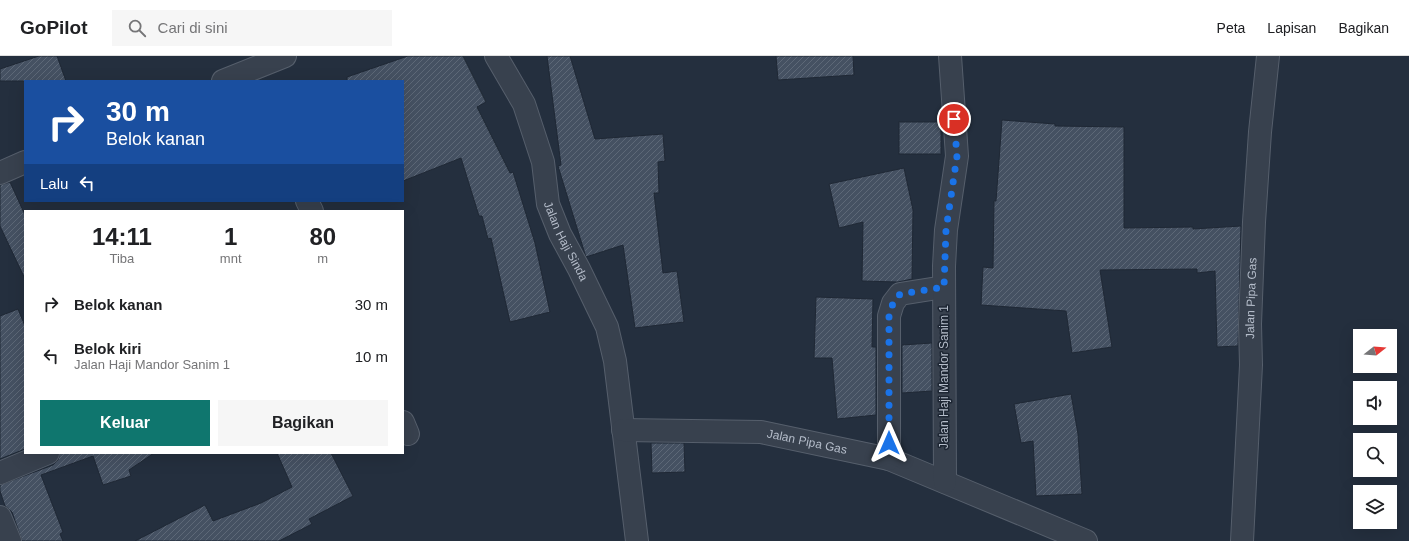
<!DOCTYPE html>
<html lang="id">
<head>
<meta charset="utf-8">
<style>
	body { margin:0; font-family:Arial,sans-serif; background:#f6f6f6; color:#202124; height:100vh; display:flex; flex-direction:column; font-size:15px; white-space:nowrap }
	* { box-sizing:border-box; margin:0 }
	p { font-size:13px; color:#757577 }
	.icon { flex:none; width:22px; height:22px; fill:none; stroke:currentColor; stroke-width:2; stroke-linecap:round; stroke-linejoin:round }
	.map { position:relative; flex:1; overflow:hidden }
	.panel { position:absolute; left:24px; top:154px; width:380px; height:244px; display:flex; flex-direction:column; background:#fff; border-radius:0px; box-shadow:0 4px 16px #0002 }
	.panel>* { flex:none }
	.hud { position:absolute; left:24px; top:24px; width:380px; height:122px; border-radius:0px; box-shadow:0 4px 16px #0002; background:#1a4fa0; color:#fff; overflow:hidden }
	.needle { width:26px; rotate:73deg }
	.fabs { position:absolute; left:1353px; top:273px; display:grid; gap:8px }
	.fabs a { display:grid; place-items:center; width:44px; height:44px; border-radius:0px; background:#fff; box-shadow:0 4px 16px #0002; font-size:20px }
	.pin { position:absolute; display:grid; place-items:center; width:34px; height:34px; color:#fff; margin:-17px; border:2px solid #fff; border-radius:50%; box-shadow:0 1px 4px #0007 }
	.me { position:absolute; width:44px; margin:-22px; rotate:0deg; stroke-linejoin:round; filter:drop-shadow(0 0 3px #0008) }
	.turn { display:flex; align-items:center; gap:14px; height:84px; padding:0 16px; font-size:18px }
	.turn .icon { width:52px; height:52px; stroke-width:2.5 }
	.turn b { display:block; font-size:28px; line-height:34px }
	.then { display:flex; align-items:center; height:38px; padding:0 16px; background:#0003; gap:8px; font-size:15px }
	.eta { display:flex; justify-content:space-evenly; align-items:center; height:68px; text-align:center }
	.eta b { font-size:24px; font-weight:600; line-height:28px }
	.action { display:flex; gap:8px; margin-top:auto; padding:8px 16px }
	.action a { flex:1; height:46px; border-radius:0px; background:#0f766e; color:#fff; font-size:16px; font-weight:600; line-height:46px; text-align:center }
	.action a+a { background:#f6f6f6; color:#202124 }
	ul { padding:0; list-style:none }
	li { display:flex; align-items:center; gap:12px; height:52px; padding:0 16px }
	li div { flex:1 }
	li b { display:block; font-size:15px }
	li em { font-style:normal }
	header { display:flex; align-items:center; gap:24px; box-sizing:border-box; height:56px; padding:0 20px; background:#fff; border-bottom:1px solid #e0e0e0 }
	header strong { font-size:19px }
	nav { display:flex; gap:22px; margin-inline-start:auto; font-size:14px }
	.search { width:280px; height:36px; background:#f6f6f6; display:flex; align-items:center; gap:10px; box-sizing:border-box; padding:0 14px; border-radius:0px; color:#757577; font-size:15px }
	.map>svg:first-child { display:block }
	.building { fill:url(#building-hatch); stroke:#1f2835 }
	.lines { fill:none; stroke-linecap:round; stroke-linejoin:round }
	.street-casing { stroke:#565f6c; stroke-width:24 }
	.street { stroke:#38414e; stroke-width:22 }
	.route { stroke:#1a73e8; stroke-width:7; stroke-dasharray:0 12.6 }
	.labels { text-anchor:middle; dominant-baseline:central; stroke-width:3; stroke-linejoin:round; paint-order:stroke }
	.street-label { font-size:12px; fill:#b4bcc9; stroke:#1d2633 }
</style>
</head>
<body>
<header>
<strong>GoPilot</strong>
<div class="search"><svg class="icon" aria-label="search" viewBox="0 0 24 24"><circle cx="10" cy="10" r="6"/><path d="M15 15l6 6"/></svg>Cari di sini</div>
<nav><a>Peta</a><a>Lapisan</a><a>Bagikan</a></nav>
</header>
<div class="map">
<svg width="1409" height="485" viewBox="0 0 1409 485">
	<defs>
		<pattern id="building-hatch" width="6" height="6" patternUnits="userSpaceOnUse"><rect width="6" height="6" fill="#455162"/><path d="M-1 1l2-2M0 6l6-6M5 7l2-2" fill="none" stroke="#5d6877"/></pattern>
	</defs>
	<rect width="100%" height="100%" fill="#242f3e"/>
	<!-- building -->
	<g class="building">
		<path d="M39,0H57L66,25H0V13Z"/>
		<path d="M408,0H463L486,46L477,51L510,117L513,116L535,187L550,256L510,266L491,182L488,183L482,160H479L461,102L403,125V25H347V21Z"/>
		<path d="M547,0H570L595,83L663,78L665,105L658,106L659,137H654L663,217L677,215L684,266L635,272L623,189L586,201L585,198L558,110L561,109Z"/>
		<path d="M776,0H853L854,19L778,24Z"/>
		<path d="M1002,64L1055,68V70L1124,71V172L1193,171V173L1241,170L1238,290L1217,291L1215,215L1197,217V213L1100,214L1112,291L1072,297L1066,255L981,249L983,211L993,212L994,145H996Z"/>
		<rect x="899" y="66" width="42" height="32"/>
		<path d="M904,112L913,154L912,223L898,226L862,225L863,166L839,172L829,128Z"/>
		<path d="M10,126L25,159V223L0,170V129Z"/>
		<path d="M816,241L873,243L872,291H876V359L837,363L832,302H814Z"/>
		<path d="M18,253L25,270V393L0,403V260Z"/>
		<path d="M932,287V335L902,337V289Z"/>
		<path d="M1071,338L1078,378L1082,438L1036,440L1033,385L1021,387L1014,348Z"/>
		<path d="M651,387H684L685,416L652,417Z"/>
		<path d="M60,397H154L129,414L131,420L103,429L93,400L41,419L63,476L60,478L63,485H22L12,456L5,450L0,435V429L53,409L58,404Z"/>
		<path d="M277,397H331L353,440L309,463L312,468L279,485H135L205,449L213,465L261,447L292,431Z"/>
	</g>
	<g class="lines">
		<defs>
			<g id="street">
				<path id="s1" d="M496,0L524,48L543,106L548,148L560,178L579,213L607,271L615,305L637,485"/>
				<path d="M223,25L285,0"/>
				<path d="M0,117L25,106"/>
				<path d="M307,145L312,155"/>
				<path d="M403,366L408,378"/>
				<path id="s2" d="M623,374L761,376L889,403L1086,485"/>
				<path d="M889,403V260L893,247L900,238L944,231"/>
				<path d="M0,417L48,397"/>
				<path d="M945,426L944,210L946,174L957,100L950,0"/>
				<path d="M0,461L10,485"/>
				<path id="s3" d="M1242,485L1251,309L1250,268L1254,166L1260,76L1268,0"/>
			</g>
		</defs>
		<!-- street casing -->
		<use href="#street" class="street-casing"/>
		<!-- street -->
		<use href="#street" class="street"/>
	</g>
	<g class="lines">
		<!-- route -->
		<path class="route" d="M889,387V260L893,247L900,238L944,231L946,174L957,100L954,63"/>
	</g>
	<g class="labels">
		<!-- street labels -->
		<g class="street-label">
			<text stroke="none"><textPath href="#s1" startOffset="200">Jalan Haji Sinda</textPath></text>
			<text stroke="none"><textPath href="#s3" startOffset="243">Jalan Pipa Gas</textPath></text>
			<text transform="translate(944 321) rotate(-90)">Jalan Haji Mandor Sanim 1</text>
			<text stroke="none"><textPath href="#s2" startOffset="185">Jalan Pipa Gas</textPath></text>
		</g>
	</g>
</svg>
<div class="fabs">
<a><svg class="needle" viewBox="-14 -14 28 28"><path d="M0-13l5 13h-10z" fill="#e53935"/><path d="M0 13l5-13h-10z" fill="#757577"/></svg></a>
<a><svg class="icon" aria-label="sound" viewBox="0 0 24 24"><path d="M4 9h4l5-4v14l-5-4H4zM17 9q2 3 0 6"/></svg></a>
<a><svg class="icon" aria-label="search" viewBox="0 0 24 24"><circle cx="10" cy="10" r="6"/><path d="M15 15l6 6"/></svg></a>
<a><svg class="icon" aria-label="layers" viewBox="0 0 24 24"><path d="M12 4l9 5-9 5-9-5zM3 14l9 5 9-5"/></svg></a>
</div>
<div class="pin" style="left:954px;top:63px;background:#d93025"><svg class="icon" aria-label="arrive" viewBox="0 0 24 24"><path d="M6 21V4h12l-3 4 3 4H6"/></svg></div>
<svg class="me" style="left:889px;top:387px" viewBox="-20 -20 40 40"><path d="M0-17L14 15 0 8-14 15z" fill="#1a73e8" stroke="#fff" stroke-width="4"/></svg>
<div class="hud">
<div class="turn"><svg class="icon" aria-label="right" viewBox="0 0 24 24"><path d="M7 20v-9h11M14 6l5 5-5 5"/></svg><div><b>30 m</b>Belok kanan</div></div>
<div class="then">Lalu<svg class="icon" aria-label="left" viewBox="0 0 24 24"><path d="M17 20v-9H6M10 6l-5 5 5 5"/></svg></div>
</div>
<section class="panel">
<div class="eta">
<div><b>14:11</b><p>Tiba</p></div>
<div><b>1</b><p>mnt</p></div>
<div><b>80</b><p>m</p></div>
</div>
<ul>
<li><svg class="icon" aria-label="right" viewBox="0 0 24 24"><path d="M7 20v-9h11M14 6l5 5-5 5"/></svg><div><b>Belok kanan</b></div><em>30 m</em></li>
<li><svg class="icon" aria-label="left" viewBox="0 0 24 24"><path d="M17 20v-9H6M10 6l-5 5 5 5"/></svg><div><b>Belok kiri</b><p>Jalan Haji Mandor Sanim 1</p></div><em>10 m</em></li>
</ul>
<div class="action"><a>Keluar</a><a>Bagikan</a></div>
</section>
</div>
</body>
</html>
